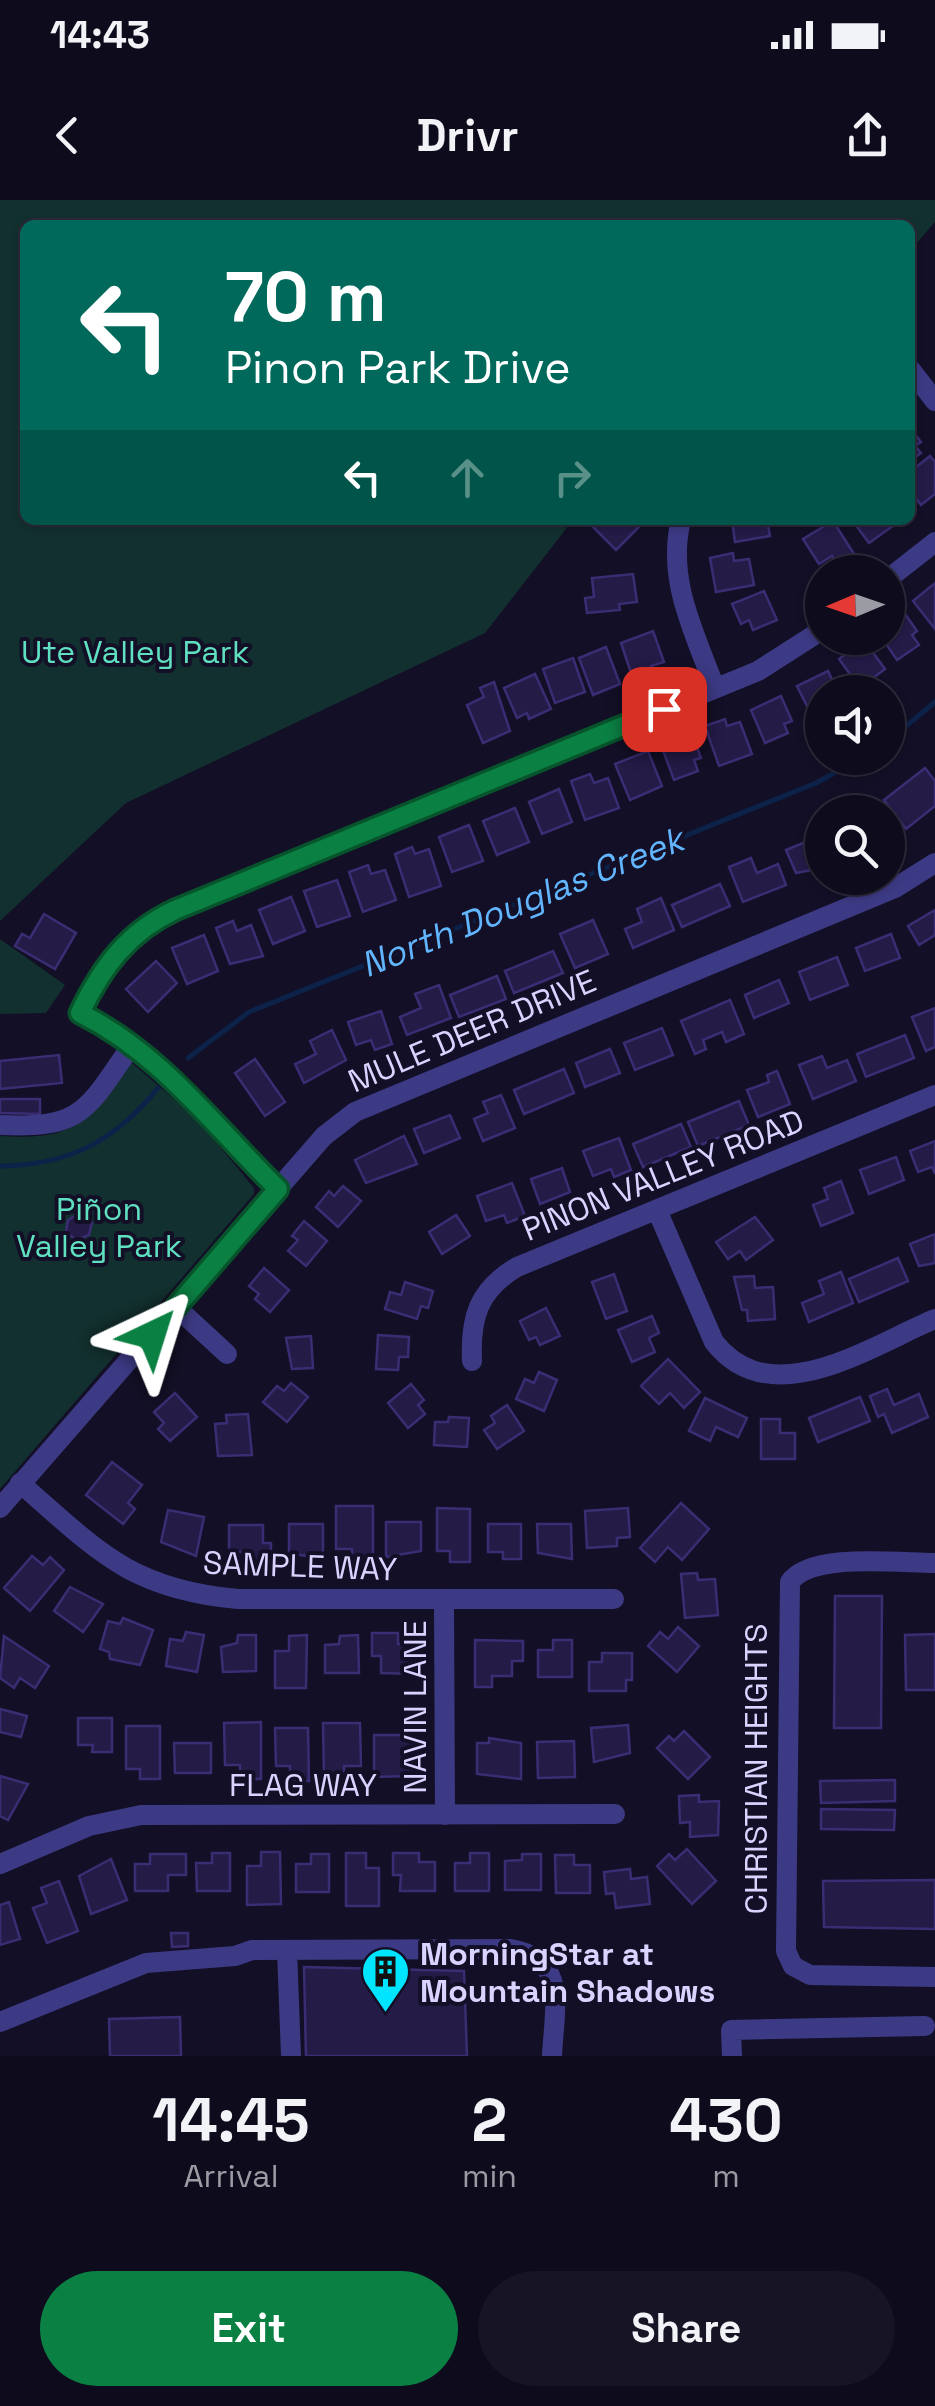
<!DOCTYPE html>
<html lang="en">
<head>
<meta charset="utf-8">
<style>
	body { margin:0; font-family:"Space Grotesk",sans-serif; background:#171425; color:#f1f3f6; height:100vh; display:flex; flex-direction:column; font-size:38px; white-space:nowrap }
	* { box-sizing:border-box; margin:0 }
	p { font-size:32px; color:#9b9ba3 }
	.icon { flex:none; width:55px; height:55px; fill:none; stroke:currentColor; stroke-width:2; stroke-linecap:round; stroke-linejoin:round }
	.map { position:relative; height:1856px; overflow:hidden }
	.panel { display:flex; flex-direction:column; background:#0e0b1c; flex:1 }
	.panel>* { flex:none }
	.hud { position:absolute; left:20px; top:20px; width:895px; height:305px; border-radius:15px; box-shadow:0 2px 8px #0004,0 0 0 2px #2e2b3b; background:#00695c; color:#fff; overflow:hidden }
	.needle { width:65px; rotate:268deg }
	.controls { position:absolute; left:805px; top:355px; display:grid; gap:20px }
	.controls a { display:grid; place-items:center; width:100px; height:100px; border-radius:50%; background:#0e0b1c; box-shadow:0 2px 8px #0004,0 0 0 2px #2e2b3b; font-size:50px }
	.pin { position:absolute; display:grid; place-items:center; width:85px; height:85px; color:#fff; margin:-42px; border-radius:20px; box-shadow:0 5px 15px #0006 }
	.me { position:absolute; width:110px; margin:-55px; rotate:41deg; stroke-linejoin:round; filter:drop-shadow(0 0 8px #0008) }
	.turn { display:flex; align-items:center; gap:35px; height:210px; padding:0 40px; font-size:45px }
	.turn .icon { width:130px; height:130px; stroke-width:2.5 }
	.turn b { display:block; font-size:70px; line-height:85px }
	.lanes { display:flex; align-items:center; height:95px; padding:0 40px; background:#0003; justify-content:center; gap:50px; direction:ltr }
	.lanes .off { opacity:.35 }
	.eta { display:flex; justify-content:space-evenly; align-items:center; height:170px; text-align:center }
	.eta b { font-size:60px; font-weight:700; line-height:70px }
	.cta { display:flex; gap:20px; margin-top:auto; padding:20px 40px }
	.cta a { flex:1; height:115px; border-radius:60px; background:#0b8043; color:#fff; font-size:40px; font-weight:700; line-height:115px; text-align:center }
	.cta a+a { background:#171425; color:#f1f3f6 }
	.status { display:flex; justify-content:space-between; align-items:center; height:70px; padding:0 50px; background:#0e0b1c; direction:ltr }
	.status svg { height:28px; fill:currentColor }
	header { display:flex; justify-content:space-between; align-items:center; height:130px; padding:0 40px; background:#0e0b1c; font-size:45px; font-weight:700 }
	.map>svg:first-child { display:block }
	.green { fill:#12302f }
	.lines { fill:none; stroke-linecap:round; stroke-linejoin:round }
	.stream { stroke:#0c2248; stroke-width:5 }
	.building { fill:#241b47; stroke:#3b2d73; stroke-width:2.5 }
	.minor { stroke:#3d3a85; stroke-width:20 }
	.route-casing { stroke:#07532c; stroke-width:25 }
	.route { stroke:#0b8043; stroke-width:18 }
	.labels { text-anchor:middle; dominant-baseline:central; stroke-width:8; stroke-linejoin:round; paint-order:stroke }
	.park-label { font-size:32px; fill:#5fe0c0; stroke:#130f26 }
	.street-label { font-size:32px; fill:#d9d4ff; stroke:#130f26 }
	.poi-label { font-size:32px; font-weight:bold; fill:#d9d4ff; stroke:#130f26; text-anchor:start }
	.water-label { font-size:35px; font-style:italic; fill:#62b6ff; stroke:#130f26 }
</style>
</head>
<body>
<div class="status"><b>14:43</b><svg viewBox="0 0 49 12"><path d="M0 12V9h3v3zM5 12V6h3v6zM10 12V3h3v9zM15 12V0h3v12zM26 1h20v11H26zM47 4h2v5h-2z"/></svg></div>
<header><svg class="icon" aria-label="back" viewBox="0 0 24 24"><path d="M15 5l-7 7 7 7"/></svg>Drivr<svg class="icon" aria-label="share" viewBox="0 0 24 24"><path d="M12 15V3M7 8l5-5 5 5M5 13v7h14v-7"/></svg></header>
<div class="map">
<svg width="935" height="1856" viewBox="0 0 935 1856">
	<rect width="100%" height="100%" fill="#130f26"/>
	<!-- green -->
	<g class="green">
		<path d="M0,0H935V22L910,51V25H25V320H573L485,433L126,603L0,721Z"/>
		<path d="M0,739L65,785L46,813L0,814Z"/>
		<path d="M131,862L197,919L254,988V994L0,1289V936C81,941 84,920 131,862Z"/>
	</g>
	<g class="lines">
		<!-- stream -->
		<g class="stream">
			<path d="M888,541L935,502"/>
			<path d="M188,858L249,812L816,583L862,558"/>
			<path d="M0,966C69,965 114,942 158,888"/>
		</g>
	</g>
	<!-- building -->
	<g class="building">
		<path d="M910,228L921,242L915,246L921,253L910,261Z"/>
		<path d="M930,256L935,262V294L921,305L910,290V272Z"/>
		<path d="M601,320H637L641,325L616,350L593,327Z"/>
		<path d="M767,320L770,336L735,342L732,321Z"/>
		<path d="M852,320H895L897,323L869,343Z"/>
		<path d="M833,321L854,354L838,365L832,356L819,364L803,339Z"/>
		<path d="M733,353L734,361L749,359L754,385L716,392L710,358Z"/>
		<path d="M633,374L637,402L619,404L620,410L587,413L585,398L594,397L592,378Z"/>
		<path d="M935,383V429L913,401Z"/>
		<path d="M764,391L777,420L753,430L749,420L741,424L732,404Z"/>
		<path d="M903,411L917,431L912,435L919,445L897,460L882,438H888V422Z"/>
		<path d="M653,431L664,462L651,466L653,472L633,479L621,443Z"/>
		<path d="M864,440L885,469L860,488L839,459Z"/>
		<path d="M606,447L620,484L593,495L579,458Z"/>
		<path d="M573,458L585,492L555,503L543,469Z"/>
		<path d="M828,471L838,492H822V514L813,518L797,486Z"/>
		<path d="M535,474L551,509L529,519L527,513L517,518L504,488Z"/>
		<path d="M494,482L510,531L483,543L467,505L484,497L480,488Z"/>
		<path d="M781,496L792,521L784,524L788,533L765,543L751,510Z"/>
		<path d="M725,519L727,526L740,522L752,554L719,566L705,526Z"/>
		<path d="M692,534L701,558L694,560L698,571L674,580L661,545Z"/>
		<path d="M648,551L662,586L630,600L615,564Z"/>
		<path d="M925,568L935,581V606L906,629L884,600Z"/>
		<path d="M590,574L594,583L608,578L619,608L585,620L571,581Z"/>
		<path d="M559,589L572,622L542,634L529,602Z"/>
		<path d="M515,608L529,642L497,655L483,621Z"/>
		<path d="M469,625L483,661L452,672L439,637Z"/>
		<path d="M822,635V668L796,673L786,650Z"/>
		<path d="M412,647L415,654L429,649L441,686L409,697L395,654Z"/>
		<path d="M751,658L757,673L778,664L786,685L743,702L729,667Z"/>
		<path d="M368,665L371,674L385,670L396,700L363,712L349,672Z"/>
		<path d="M337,680L350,716L317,727L304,691Z"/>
		<path d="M720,684L730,706L682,727L672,705Z"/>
		<path d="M291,697L305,731L273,744L259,710Z"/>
		<path d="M661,698L674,730L633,748L625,729L642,722L637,709Z"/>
		<path d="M935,710V735L919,745L908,726Z"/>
		<path d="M44,714L76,733L55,769L15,746L22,734L30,738Z"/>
		<path d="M593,720L608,754L575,768L560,734Z"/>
		<path d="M233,721L237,731L251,725L263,756L230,764L216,728Z"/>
		<path d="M891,734L900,758L865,771L856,748Z"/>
		<path d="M204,735L218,771L187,784L172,748Z"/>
		<path d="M553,751L563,773L514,793L505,771Z"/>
		<path d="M837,757L848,785L810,800L799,772Z"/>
		<path d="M156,761L177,783L148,812L126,789Z"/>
		<path d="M497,776L506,799L459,817L450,795Z"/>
		<path d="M779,780L789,803L754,818L745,795Z"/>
		<path d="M439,785L451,818L407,835L400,817L421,808L415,794Z"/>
		<path d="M730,800L744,834L726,842L722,832L703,840L706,849L695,854L681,821Z"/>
		<path d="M935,808V847L926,851L912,817Z"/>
		<path d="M381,811L392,844L375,850L371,840L356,845L348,822Z"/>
		<path d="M662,828L673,855L635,870L624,843Z"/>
		<path d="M332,830L346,860L304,883L295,864L316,854L310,841Z"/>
		<path d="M905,835L914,858L866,877L857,854Z"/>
		<path d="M610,849L620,873L585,887L576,863Z"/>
		<path d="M59,855L62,883L0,889V861Z"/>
		<path d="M822,856L827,868L847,860L856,881L813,899L799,865Z"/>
		<path d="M255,859L285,902L265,916L235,873Z"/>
		<path d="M564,869L574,893L524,914L514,890Z"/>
		<path d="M777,871L790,904L758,917L747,890L769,882L767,875Z"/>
		<path d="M501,895L515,928L483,941L474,919L488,913L483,902Z"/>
		<path d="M0,899H40V914L0,913Z"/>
		<path d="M739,901L749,925L698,946L688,922Z"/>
		<path d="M450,915L460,938L424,953L414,929Z"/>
		<path d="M681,924L691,947L643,967L633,944Z"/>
		<path d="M404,936L417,964L366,983L355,960Z"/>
		<path d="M619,938L631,970L614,977L611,969L593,976L583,951Z"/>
		<path d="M935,941V974L932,967L918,972L910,951Z"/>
		<path d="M896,957L904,980L869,994L860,970Z"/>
		<path d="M562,968L570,992L540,1004L531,979Z"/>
		<path d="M841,981L853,1013L821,1026L813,1005L828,999L824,988Z"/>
		<path d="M512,983L525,1016L507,1023L504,1015L486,1021L477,996Z"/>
		<path d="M343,986L361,1001L338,1027L316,1007L329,991L334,996Z"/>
		<path d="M80,1013L92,1022L89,1035L76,1040L66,1032L68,1020Z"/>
		<path d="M456,1015L470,1036L442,1054L429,1032Z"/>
		<path d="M755,1017L773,1040L746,1060L740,1051L728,1059L716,1042Z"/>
		<path d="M304,1021L327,1041L306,1066L288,1051L298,1040L292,1036Z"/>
		<path d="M935,1034V1063L919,1066L910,1044Z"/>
		<path d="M898,1058L908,1081L859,1102L849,1079Z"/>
		<path d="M264,1068L289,1090L270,1112L255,1099L259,1094L249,1086Z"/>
		<path d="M841,1072L853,1103L809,1122L802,1103L824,1094L819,1081Z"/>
		<path d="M614,1074L627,1111L606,1119L592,1082Z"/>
		<path d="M754,1076L755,1088L773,1087L775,1119L748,1121L747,1110H742L734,1077Z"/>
		<path d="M405,1082L433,1091L428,1108L421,1106L417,1119L385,1109L390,1092L401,1095Z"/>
		<path d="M546,1108L560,1136L540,1145L536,1137L529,1140L520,1121Z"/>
		<path d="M652,1116L659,1133L649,1138L655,1152L632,1162L618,1130Z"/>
		<path d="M378,1135L409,1137L408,1157H399L398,1170L376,1169Z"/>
		<path d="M311,1136L313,1168L292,1169L286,1138Z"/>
		<path d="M668,1159L700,1192L684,1208L670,1193L659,1204L641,1186Z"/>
		<path d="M539,1172L557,1180L544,1211L516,1199L525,1179L534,1183Z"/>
		<path d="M291,1183L308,1197L287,1222L263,1202L277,1186L284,1191Z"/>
		<path d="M411,1184L424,1200L418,1205L425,1214L408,1228L388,1203Z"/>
		<path d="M887,1189L894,1205L919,1194L928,1217L892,1233L884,1214L878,1217L870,1196Z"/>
		<path d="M175,1193L197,1217L170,1241L158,1229L164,1223L154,1212Z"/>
		<path d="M860,1197L870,1221L818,1242L809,1218Z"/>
		<path d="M705,1198L747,1218L738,1237L716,1227L710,1241L689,1231Z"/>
		<path d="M507,1205L524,1231L497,1249L484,1230L495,1223L491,1216Z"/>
		<path d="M248,1214L252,1255L218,1256L215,1224L227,1223L226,1215Z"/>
		<path d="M449,1217L469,1218L467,1247L434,1245L435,1222H448Z"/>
		<path d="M761,1219H780V1233H795V1259H761Z"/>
		<path d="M112,1262L142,1285L128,1303L135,1309L123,1324L86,1295Z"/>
		<path d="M681,1303L709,1329L682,1360L668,1347L655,1362L640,1348Z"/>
		<path d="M336,1306H373V1362H352V1349H336Z"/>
		<path d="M437,1308L470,1309V1362H450V1351H437Z"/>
		<path d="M628,1308L630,1337L617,1338V1346L587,1348L585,1311Z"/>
		<path d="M168,1310L204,1317L196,1356L161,1342Z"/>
		<path d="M386,1322H421V1351L386,1357Z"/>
		<path d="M289,1324H323V1359L289,1353Z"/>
		<path d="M488,1324H521V1359H503V1352H488Z"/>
		<path d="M537,1324H571L572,1359L538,1353Z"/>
		<path d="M229,1325H263V1343H271V1363H245V1352H229Z"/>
		<path d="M32,1356L43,1365L50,1357L64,1370L30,1411L4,1388Z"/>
		<path d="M697,1373L698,1380L715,1379L718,1415L685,1418L681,1374Z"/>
		<path d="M70,1387L103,1404L83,1432L54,1411Z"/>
		<path d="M835,1396H882L881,1528H834Z"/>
		<path d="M123,1418L153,1430L140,1465L110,1459L109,1452L100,1449L108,1421L120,1424Z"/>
		<path d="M678,1427L699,1446L677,1472L648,1446L660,1432L668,1439Z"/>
		<path d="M186,1432L204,1435L197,1472L166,1466L170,1439L183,1441Z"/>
		<path d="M372,1433H398V1444H414L413,1474L381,1473V1456H372Z"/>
		<path d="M935,1434V1490H906L905,1435Z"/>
		<path d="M238,1435H256V1471L223,1472L221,1447L237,1443Z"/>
		<path d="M307,1435L306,1488H275V1451H289V1436Z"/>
		<path d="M358,1435L359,1473H325V1445L339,1444L340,1436Z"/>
		<path d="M4,1436L49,1466L35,1488L20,1478L14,1488L0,1478Z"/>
		<path d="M475,1440L523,1441V1461H512V1476H492V1487H475Z"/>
		<path d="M553,1440H572V1477H538V1450H553Z"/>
		<path d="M602,1453H632V1480H626V1491H589V1462H602Z"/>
		<path d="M0,1509L27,1516L21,1537L0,1532Z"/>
		<path d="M78,1518H112V1552H92L93,1545H78Z"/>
		<path d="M261,1522V1579H240V1565H225L224,1523Z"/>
		<path d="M323,1523H360L361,1566H344V1579H324Z"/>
		<path d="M628,1525L630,1553L594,1562L591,1528Z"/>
		<path d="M126,1526H160V1579H140V1569H126Z"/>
		<path d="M275,1528H308L309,1581H290V1566H276Z"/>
		<path d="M684,1531L710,1557L688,1579L657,1548L669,1536L674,1541Z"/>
		<path d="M374,1535H413L409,1576L374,1577Z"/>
		<path d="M489,1538L521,1543V1579L477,1574V1543H489Z"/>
		<path d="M574,1541L575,1577L538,1578L537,1542Z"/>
		<path d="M174,1543H211V1573H175Z"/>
		<path d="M0,1576L28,1584L8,1620L0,1616Z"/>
		<path d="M895,1580V1601L821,1603L820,1581Z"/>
		<path d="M699,1595V1602L719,1601L718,1635L690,1637V1622L680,1623L679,1596Z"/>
		<path d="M821,1609L895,1610L894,1630L821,1629Z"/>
		<path d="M687,1649L716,1681L692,1704L657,1666L669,1654L675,1660Z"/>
		<path d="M261,1652H280L281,1704L247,1705V1666H261Z"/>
		<path d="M212,1653H230V1691H197L196,1663H212Z"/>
		<path d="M346,1653H366V1668H379V1706H346Z"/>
		<path d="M393,1653H419V1662H435V1691H400L401,1675H393Z"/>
		<path d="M470,1653H489V1691H455V1663H470Z"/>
		<path d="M150,1654H186V1675H168V1691H135V1664H150Z"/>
		<path d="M311,1654H329V1692H296V1664H311Z"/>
		<path d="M522,1654H541V1690H505V1661L522,1660Z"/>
		<path d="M555,1655H574V1665H590V1693H556Z"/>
		<path d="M111,1659L127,1700L91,1714L79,1676Z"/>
		<path d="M630,1669L631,1679L647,1677L650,1704L616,1708L614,1693L606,1694L604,1672Z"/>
		<path d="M935,1680V1729L824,1727L823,1681Z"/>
		<path d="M59,1681L78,1731L47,1743L33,1708L47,1703L41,1688Z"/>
		<path d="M9,1702L20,1739L0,1745V1705Z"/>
		<path d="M171,1733H188V1746L172,1747Z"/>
		<path d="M304,1767L464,1771L467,1856H306Z"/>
		<path d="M180,1817L181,1856H110L109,1819Z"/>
	</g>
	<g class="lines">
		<!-- minor -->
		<g class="minor">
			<path d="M910,169L935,201"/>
			<path d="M681,320C666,379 695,434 715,488"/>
			<path d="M888,379L935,342"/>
			<path d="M0,925C84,929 87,909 132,845"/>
			<path d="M279,989C214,926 162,855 80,813C103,767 128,732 175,710L758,471L822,430"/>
			<path d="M657,1010L714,1142C771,1215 870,1146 935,1119"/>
			<path d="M176,1107L227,1154"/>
			<path d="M472,1161C470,1118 478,1090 517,1067L935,895"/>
			<path d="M20,1283C98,1351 130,1389 238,1399H614"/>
			<path d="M0,1308L324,936L355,912L895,688L935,663"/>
			<path d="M935,1363C899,1363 811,1352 790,1382L786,1751L793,1766L810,1775L935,1777"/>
			<path d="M444,1400L445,1615"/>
			<path d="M0,1664L89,1626L141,1615L615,1614"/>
			<path d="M287,1750L291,1856"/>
			<path d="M0,1822L146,1763L235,1756L252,1750L511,1749C569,1759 554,1810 552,1856"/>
			<path d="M732,1856L731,1830L925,1826"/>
		</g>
	</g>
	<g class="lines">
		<defs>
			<path id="route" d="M152,1135L278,989C214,926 162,854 80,813C102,767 128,732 175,710L664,509"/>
		</defs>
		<!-- route casing -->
		<use href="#route" class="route-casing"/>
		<!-- route -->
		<use href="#route" class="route"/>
	</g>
	<!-- icons -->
	<defs>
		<symbol id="building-pin" viewBox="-11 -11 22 30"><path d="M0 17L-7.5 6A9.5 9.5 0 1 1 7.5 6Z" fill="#00e5ff" stroke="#130f26"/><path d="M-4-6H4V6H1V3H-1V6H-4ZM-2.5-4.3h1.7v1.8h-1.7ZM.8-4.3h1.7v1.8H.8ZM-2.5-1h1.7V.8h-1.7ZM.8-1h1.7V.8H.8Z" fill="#111"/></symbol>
	</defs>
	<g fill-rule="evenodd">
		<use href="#building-pin" x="358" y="1744" width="55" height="75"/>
	</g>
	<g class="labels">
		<!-- park labels -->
		<g class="park-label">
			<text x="135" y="452">Ute Valley Park</text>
			<text x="99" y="1009">Piñon<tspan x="99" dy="37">Valley Park</tspan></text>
		</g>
		<!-- street labels -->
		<g class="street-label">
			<text transform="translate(472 831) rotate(-23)">MULE DEER DRIVE</text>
			<text transform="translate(663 975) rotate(-22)">PINON VALLEY ROAD</text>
			<text transform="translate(300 1366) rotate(2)">SAMPLE WAY</text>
			<text transform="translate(415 1507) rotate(-90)">NAVIN LANE</text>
			<text transform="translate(756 1569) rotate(-90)">CHRISTIAN HEIGHTS</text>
			<text x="303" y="1585">FLAG WAY</text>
		</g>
		<!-- poi labels -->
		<g class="poi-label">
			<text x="420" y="1754">MorningStar at<tspan x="420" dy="37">Mountain Shadows</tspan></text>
		</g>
		<!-- water labels -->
		<g class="water-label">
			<text transform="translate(522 702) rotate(-22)">North Douglas Creek</text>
		</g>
	</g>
</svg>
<div class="controls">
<a><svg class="needle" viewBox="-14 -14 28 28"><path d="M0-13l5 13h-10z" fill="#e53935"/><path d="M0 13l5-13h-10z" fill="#9b9ba3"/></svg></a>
<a><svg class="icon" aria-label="sound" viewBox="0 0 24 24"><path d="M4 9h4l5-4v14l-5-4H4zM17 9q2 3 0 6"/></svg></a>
<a><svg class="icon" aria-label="search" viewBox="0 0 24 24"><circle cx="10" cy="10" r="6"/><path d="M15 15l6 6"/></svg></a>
</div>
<div class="pin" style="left:664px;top:509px;background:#d93025"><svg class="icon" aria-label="arrive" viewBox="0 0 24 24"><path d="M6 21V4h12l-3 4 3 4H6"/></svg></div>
<svg class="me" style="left:152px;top:1135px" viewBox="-20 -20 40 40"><path d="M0-17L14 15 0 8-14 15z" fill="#0b8043" stroke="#fff" stroke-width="4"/></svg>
<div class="hud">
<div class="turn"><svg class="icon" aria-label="left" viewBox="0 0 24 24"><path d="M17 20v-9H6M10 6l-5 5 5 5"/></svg><div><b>70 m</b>Pinon Park Drive</div></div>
<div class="lanes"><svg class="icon" aria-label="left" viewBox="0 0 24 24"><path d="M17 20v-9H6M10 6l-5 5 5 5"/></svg><svg class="icon off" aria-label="ahead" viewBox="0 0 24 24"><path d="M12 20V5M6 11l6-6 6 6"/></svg><svg class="icon off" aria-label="right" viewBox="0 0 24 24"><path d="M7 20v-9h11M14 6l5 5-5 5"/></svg></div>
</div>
</div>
<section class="panel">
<div class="eta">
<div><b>14:45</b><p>Arrival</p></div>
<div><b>2</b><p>min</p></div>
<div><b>430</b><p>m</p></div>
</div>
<div class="cta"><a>Exit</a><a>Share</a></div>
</section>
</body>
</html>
